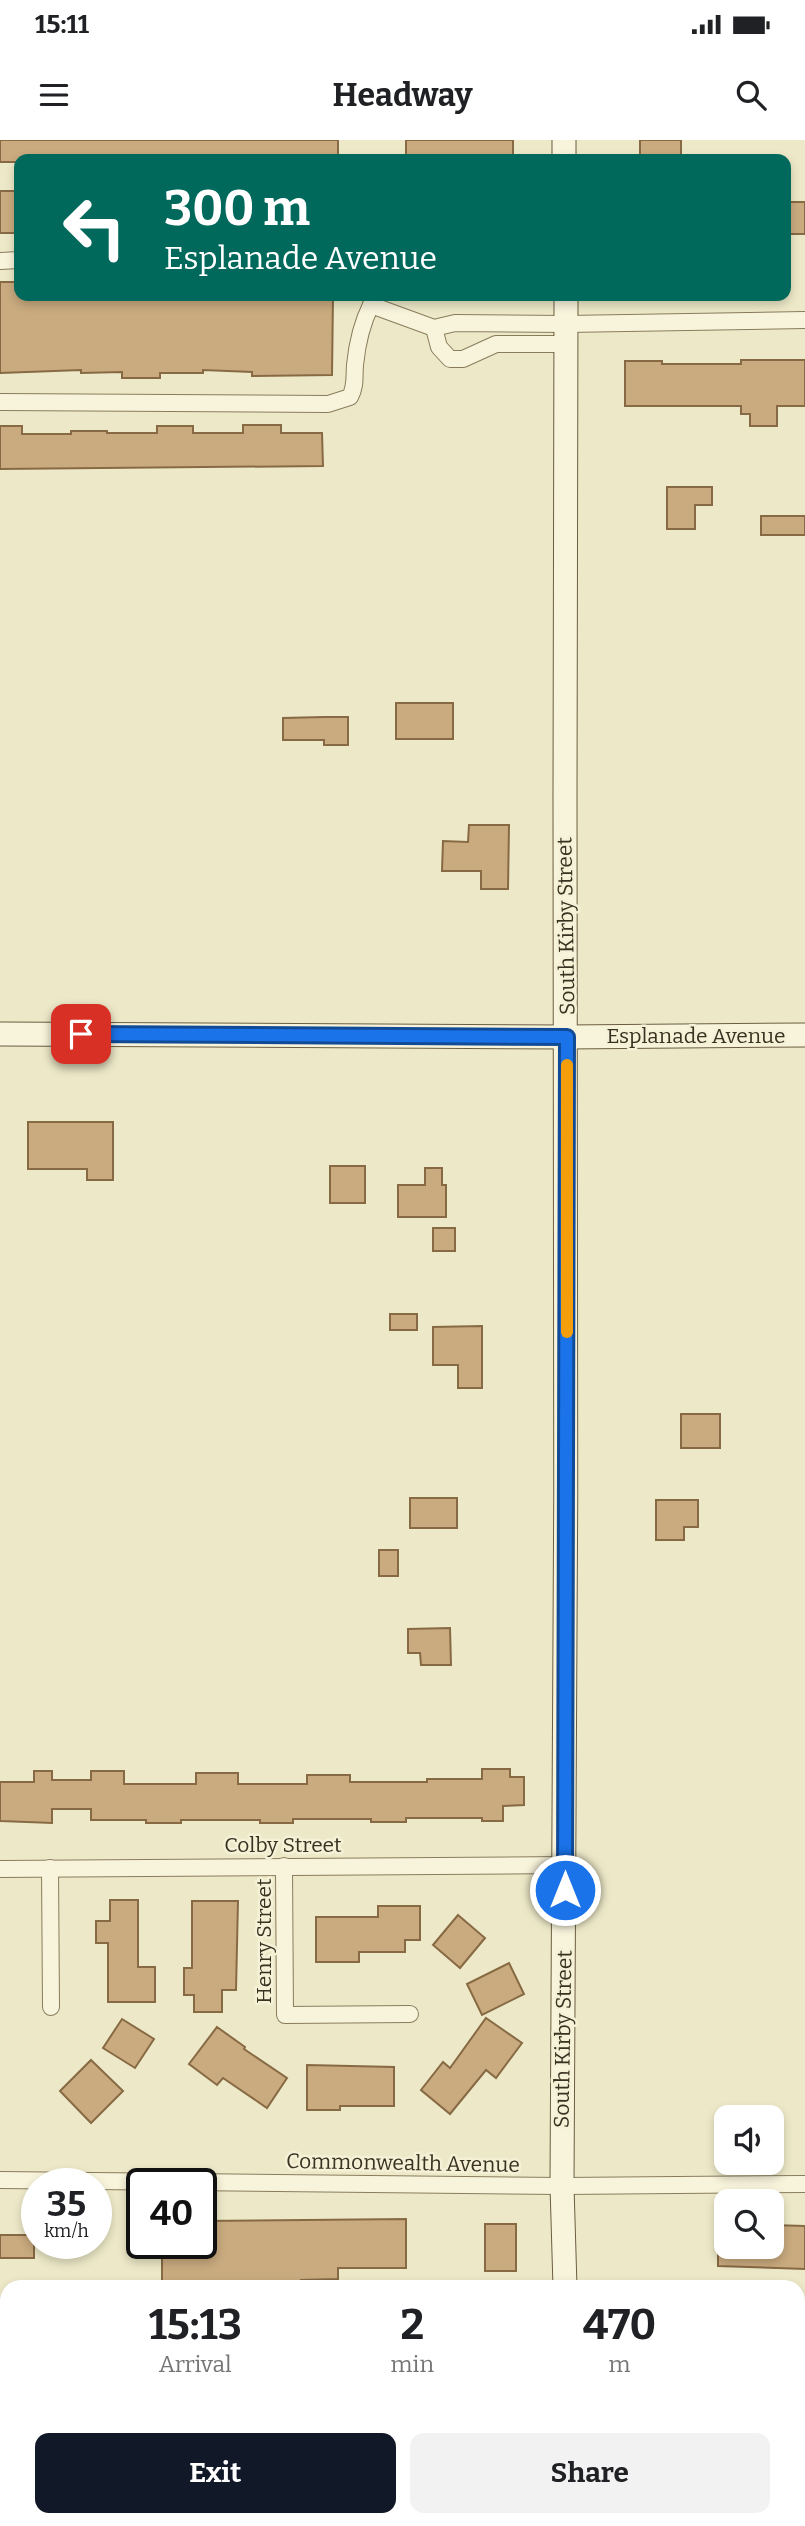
<!DOCTYPE html>
<html lang="en">
<head>
<meta charset="utf-8">
<style>
	body { margin:0; font-family:Bitter,serif; background:#f2f2f2; color:#202124; height:100vh; display:flex; flex-direction:column; font-size:26px; white-space:nowrap }
	* { box-sizing:border-box; margin:0 }
	p { font-size:23px; color:#757577 }
	.icon { flex:none; width:38px; height:38px; fill:none; stroke:currentColor; stroke-width:2; stroke-linecap:round; stroke-linejoin:round }
	.map { position:relative; flex:1; overflow:hidden }
	.sheet { position:absolute; left:0px; top:2140px; width:805px; height:247px; display:flex; flex-direction:column; background:#fff; border-radius:21px 21px 0 0; box-shadow:0 4px 10px #0003 }
	.sheet>* { flex:none }
	.hud { position:absolute; left:14px; top:14px; width:777px; height:147px; border-radius:14px; box-shadow:0 4px 10px #0003; background:#00695c; color:#fff; overflow:hidden }
	.tools { position:absolute; left:714px; top:1965px; display:grid; gap:14px }
	.tools a { display:grid; place-items:center; width:70px; height:70px; border-radius:14px; background:#fff; box-shadow:0 4px 10px #0003; font-size:35px }
	.speed { position:absolute; left:21px; top:2028px; display:flex; gap:14px; font-size:35px; font-weight:700; text-align:center }
	.speed>* { display:grid; place-content:center; width:91px; height:91px; border-radius:50%; background:#fff; box-shadow:0 4px 10px #0003; line-height:1 }
	.speed small { font-size:18px; font-weight:400 }
	.speed .limit { border:4px solid #111; border-radius:10px; background:#fff; color:#111 }
	.pin { position:absolute; display:grid; place-items:center; width:60px; height:60px; color:#fff; margin:-30px; border-radius:14px; box-shadow:0 4px 10px #0006 }
	.me { position:absolute; width:77px; margin:-38px; rotate:0deg; stroke-linejoin:round; filter:drop-shadow(0 0 5px #0008) }
	.turn { display:flex; align-items:center; gap:24px; height:147px; padding:0 35px; font-size:32px }
	.turn .icon { width:91px; height:91px; stroke-width:2.5 }
	.turn b { display:block; font-size:49px; line-height:60px }
	.eta { display:flex; justify-content:space-evenly; align-items:center; height:119px; text-align:center }
	.eta b { font-size:42px; font-weight:700; line-height:49px }
	.primary-button { display:flex; gap:14px; margin-top:auto; padding:14px 35px }
	.primary-button a { flex:1; height:80px; border-radius:14px; background:#111827; color:#fff; font-size:28px; font-weight:700; line-height:80px; text-align:center }
	.primary-button a+a { background:#f2f2f2; color:#202124 }
	.status { display:flex; justify-content:space-between; align-items:center; height:49px; padding:0 35px; background:#fff; direction:ltr }
	.status svg { height:19px; fill:currentColor }
	header { display:flex; justify-content:space-between; align-items:center; height:91px; padding:0 35px; background:#fff; font-size:32px; font-weight:700 }
	.map>svg:first-child { display:block }
	.building { fill:#caab7f; stroke:#876a44; stroke-width:2 }
	.lines { fill:none; stroke-linecap:round; stroke-linejoin:round }
	.street-casing { stroke:#897c5d; stroke-width:18 }
	.secondary-casing { stroke:#6b5d41; stroke-width:25 }
	.street { stroke:#f8f4db; stroke-width:16 }
	.secondary { stroke:#f8f4db; stroke-width:23 }
	.route-casing { stroke:#114b97; stroke-width:18 }
	.route { stroke:#1a73e8; stroke-width:12 }
	.slow { stroke:#f59e0b; stroke-width:12 }
	.labels { text-anchor:middle; dominant-baseline:central; stroke-width:5; stroke-linejoin:round; paint-order:stroke }
	.street-label { font-size:21px; fill:#3a3121; stroke:#f5f1d7 }
</style>
</head>
<body>
<div class="status"><b>15:11</b><svg viewBox="0 0 49 12"><path d="M0 12V9h3v3zM5 12V6h3v6zM10 12V3h3v9zM15 12V0h3v12zM26 1h20v11H26zM47 4h2v5h-2z"/></svg></div>
<header><svg class="icon" aria-label="menu" viewBox="0 0 24 24"><path d="M4 6h16M4 12h16M4 18h16"/></svg>Headway<svg class="icon" aria-label="search" viewBox="0 0 24 24"><circle cx="10" cy="10" r="6"/><path d="M15 15l6 6"/></svg></header>
<div class="map">
<svg width="805" height="2386" viewBox="0 0 805 2386">
	<rect width="100%" height="100%" fill="#ede9c8"/>
	<!-- building -->
	<g class="building">
		<path d="M0,0H338V19L49,17V19H19V22H0Z"/>
		<rect x="406" y="0" width="107" height="19"/>
		<rect x="640" y="0" width="41" height="19"/>
		<rect x="0" y="51" width="19" height="42"/>
		<rect x="786" y="62" width="19" height="32"/>
		<path d="M0,142H19V156H333L332,235L252,236V232L203,230V233H160V238H122V232L81,233V230L0,233Z"/>
		<path d="M741,220H805V266H777V286H750V274H741V266H625V221H662V224H741Z"/>
		<path d="M243,285H281V293H322L323,326L0,329V286H22V294H71V291H107V293H157V286H193V293H243Z"/>
		<path d="M667,347H712V365H695V389H667Z"/>
		<rect x="761" y="376" width="44" height="19"/>
		<rect x="396" y="563" width="57" height="36"/>
		<path d="M324,577H348V605H324V600H283V578Z"/>
		<path d="M469,685H509L508,749H481V731H442L443,701L468,702Z"/>
		<path d="M28,982H113V1040H87V1029H28Z"/>
		<rect x="330" y="1026" width="35" height="37"/>
		<path d="M425,1028H442V1045H446V1077H398V1045H425Z"/>
		<rect x="433" y="1088" width="22" height="23"/>
		<rect x="390" y="1174" width="27" height="16"/>
		<path d="M482,1186V1248H458V1225H433V1187Z"/>
		<rect x="681" y="1274" width="39" height="34"/>
		<rect x="410" y="1358" width="47" height="30"/>
		<path d="M656,1360H698V1387H684V1400H656Z"/>
		<rect x="379" y="1410" width="19" height="26"/>
		<path d="M450,1488L451,1525H421L420,1513H408V1489Z"/>
		<path d="M482,1629H510V1637H524V1665L503,1666V1681H482V1678H406V1682H371V1679H293V1683H260V1680H181V1683H146V1680H91V1669H52V1683L0,1681V1642H34V1631H52V1640H91V1631H124V1644H196V1633H238V1644H307V1635H350V1642H427V1639H482Z"/>
		<path d="M110,1760H138V1827H155V1862H108V1803H96V1781H110Z"/>
		<path d="M192,1761H238L236,1850H222V1872H194V1855H184V1828H192Z"/>
		<path d="M378,1766H420V1800H405V1812H359V1822H316V1777H378Z"/>
		<path d="M458,1775L485,1798L460,1828L433,1805Z"/>
		<path d="M509,1823L524,1854L482,1875L467,1844Z"/>
		<path d="M486,1878L522,1903L496,1938L486,1930L450,1974L421,1950L443,1922L450,1928Z"/>
		<path d="M122,1879L154,1899L135,1928L103,1908Z"/>
		<path d="M217,1887L245,1907L244,1909L287,1938L267,1968L223,1938L217,1945L189,1924Z"/>
		<path d="M91,1920L123,1951L91,1983L60,1951Z"/>
		<path d="M307,1925L394,1927V1966H340V1970H307Z"/>
		<path d="M406,2079V2128H338V2139L301,2140V2147H162V2104H201V2081Z"/>
		<rect x="485" y="2084" width="31" height="47"/>
		<path d="M772,2085L805,2086V2129L718,2126V2107H772Z"/>
		<rect x="0" y="2095" width="34" height="23"/>
	</g>
	<g class="lines">
		<defs>
			<g id="street">
				<path d="M0,121L19,120"/>
				<path d="M371,165L434,188L455,183L566,184L805,180"/>
				<path d="M434,188L439,207L450,219H463L496,204H566"/>
				<path d="M0,262L328,264L350,257C356,246 354,237 355,225C357,205 362,183 371,165"/>
				<path d="M284,1726L285,1875L410,1874"/>
				<path d="M50,1728L51,1867"/>
				<path d="M0,1729L565,1725"/>
				<path d="M0,2040L562,2046L805,2044"/>
			</g>
			<g id="secondary">
				<path d="M564,0V19"/>
				<path d="M0,894L567,897L805,895"/>
				<path d="M565,2147L562,2046C567,1584 566,1121 565,659C564,491 567,324 566,156"/>
				<path d="M572,2380V2386"/>
			</g>
		</defs>
		<!-- street casing -->
		<use href="#street" class="street-casing"/>
		<!-- secondary casing -->
		<use href="#secondary" class="secondary-casing"/>
		<!-- street -->
		<use href="#street" class="street"/>
		<!-- secondary -->
		<use href="#secondary" class="secondary"/>
	</g>
	<g class="lines">
		<defs>
			<path id="route" d="M81,894L567,897L565,1750"/>
		</defs>
		<!-- route casing -->
		<use href="#route" class="route-casing"/>
		<!-- route -->
		<use href="#route" class="route"/>
		<!-- slow -->
		<path class="slow" d="M567,925V1192"/>
	</g>
	<g class="labels">
		<!-- street labels -->
		<g class="street-label">
			<text transform="translate(566 786) rotate(-91)">South Kirby Street</text>
			<text x="696" y="896">Esplanade Avenue</text>
			<text x="283" y="1705">Colby Street</text>
			<text transform="translate(264 1801) rotate(-90)">Henry Street</text>
			<text transform="translate(563 1899) rotate(-89)">South Kirby Street</text>
			<text transform="translate(403 2023) rotate(1)">Commonwealth Avenue</text>
		</g>
	</g>
</svg>
<div class="tools">
<a><svg class="icon" aria-label="sound" viewBox="0 0 24 24"><path d="M4 9h4l5-4v14l-5-4H4zM17 9q2 3 0 6"/></svg></a>
<a><svg class="icon" aria-label="search" viewBox="0 0 24 24"><circle cx="10" cy="10" r="6"/><path d="M15 15l6 6"/></svg></a>
</div>
<div class="speed"><div>35<small>km/h</small></div><div class="limit">40</div></div>
<div class="pin" style="left:81px;top:894px;background:#d93025"><svg class="icon" aria-label="arrive" viewBox="0 0 24 24"><path d="M6 21V4h12l-3 4 3 4H6"/></svg></div>
<svg class="me" style="left:565px;top:1750px" viewBox="-20 -20 40 40"><circle r="17" fill="#1a73e8" stroke="#fff" stroke-width="3"/><path d="M0-11L8 9 0 5-8 9z" fill="#fff"/></svg>
<div class="hud">
<div class="turn"><svg class="icon" aria-label="left" viewBox="0 0 24 24"><path d="M17 20v-9H6M10 6l-5 5 5 5"/></svg><div><b>300 m</b>Esplanade Avenue</div></div>
</div>
<section class="sheet">
<div class="eta">
<div><b>15:13</b><p>Arrival</p></div>
<div><b>2</b><p>min</p></div>
<div><b>470</b><p>m</p></div>
</div>
<div class="primary-button"><a>Exit</a><a>Share</a></div>
</section>
</div>
</body>
</html>
